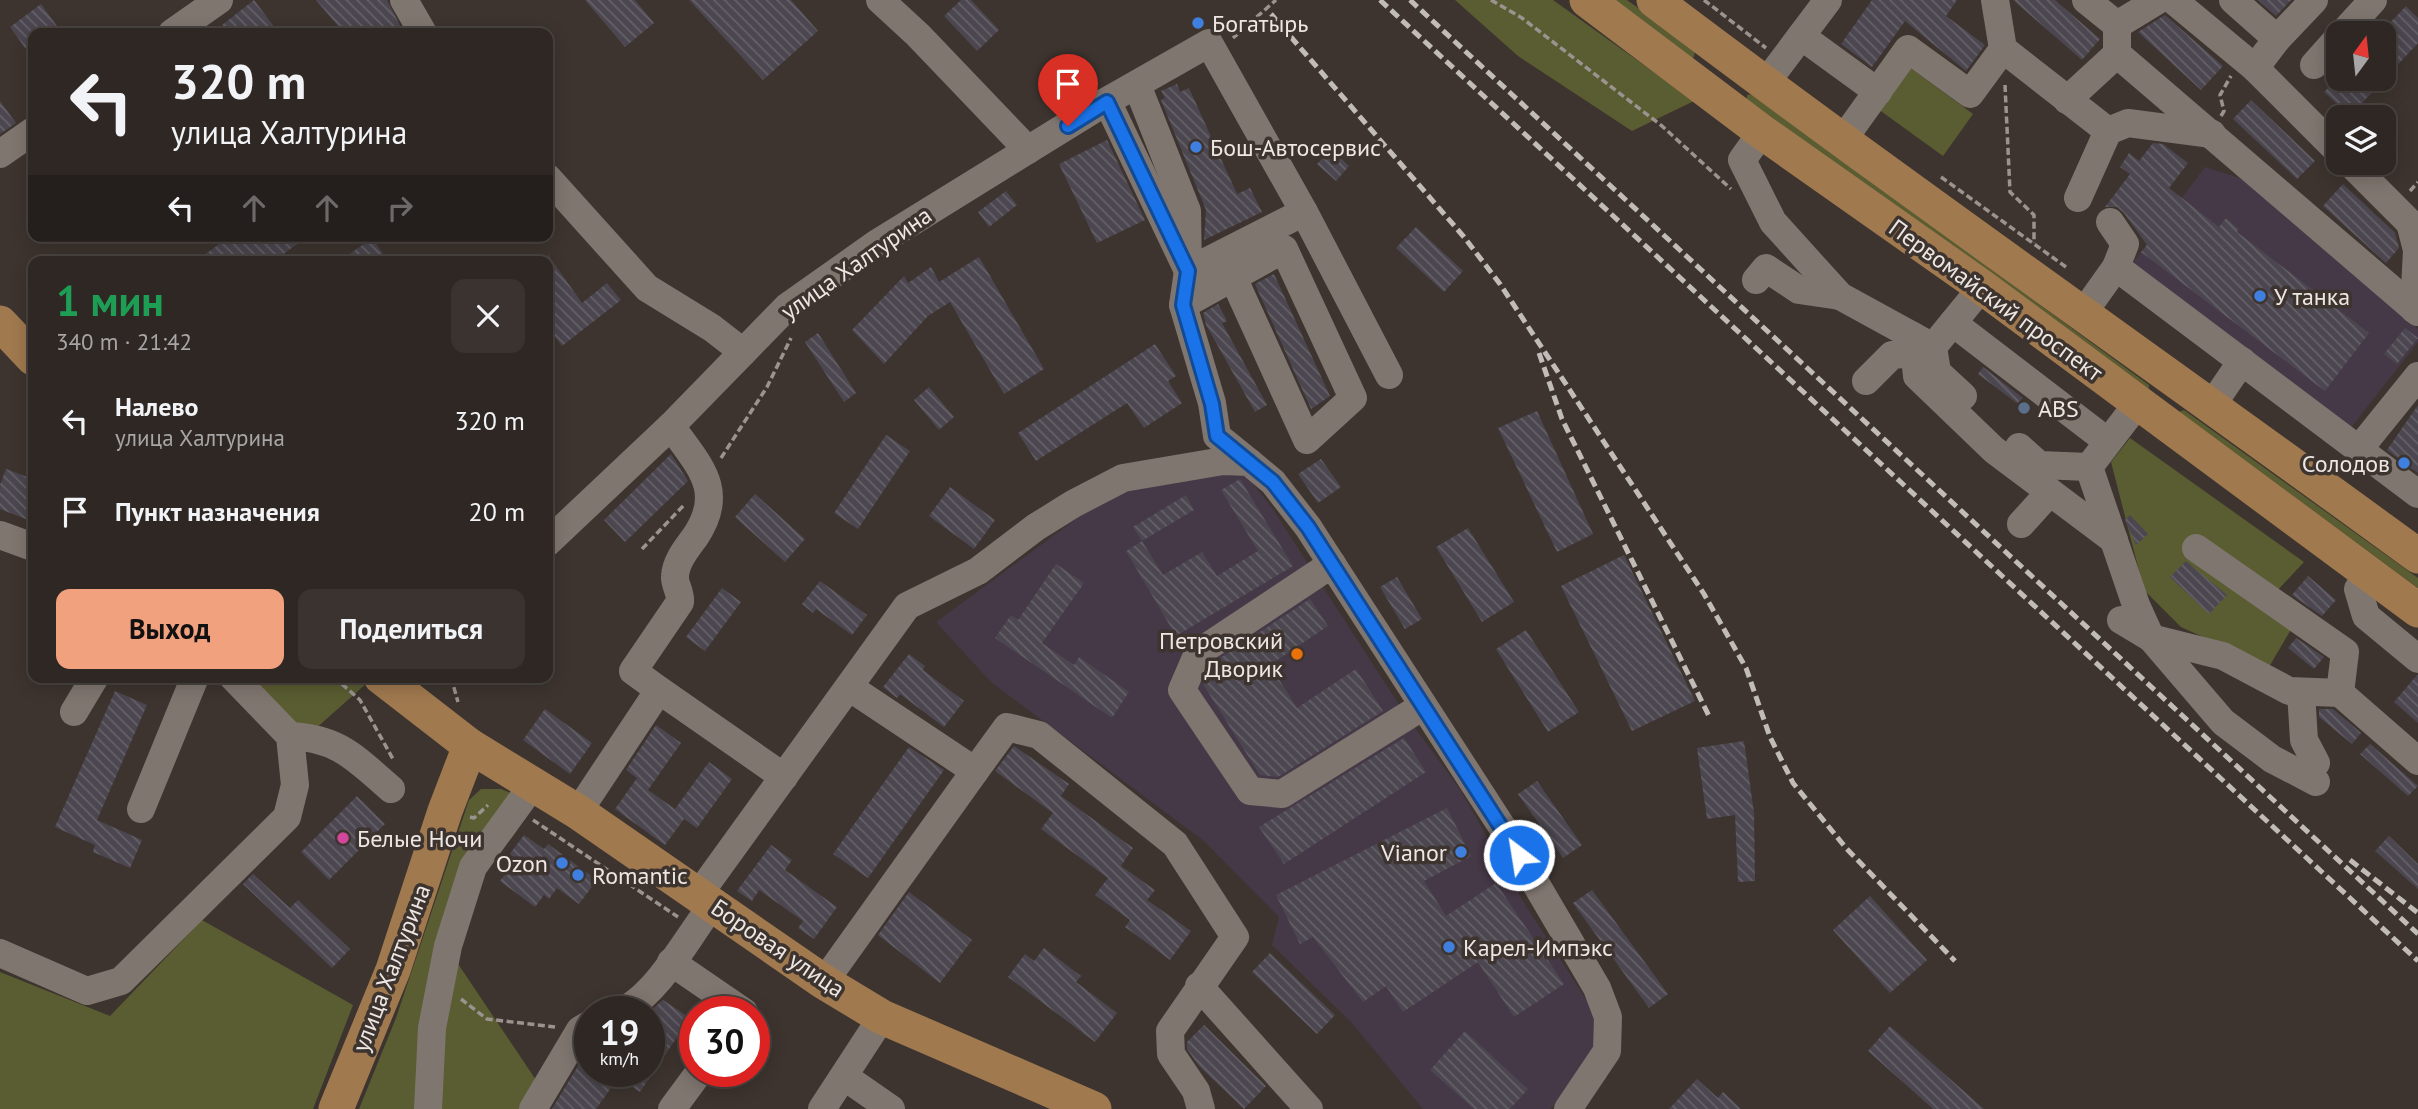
<!DOCTYPE html>
<html lang="ru">
<head>
<meta charset="utf-8">
<style>
	body { margin:0; font-family:"PT Sans",sans-serif; background:#3a3330; color:#f1f3f6; height:100vh; display:flex; flex-direction:column; font-size:26px; white-space:nowrap }
	* { box-sizing:border-box; margin:0 }
	p { font-size:23px; color:#a7a5a6 }
	.icon { flex:none; width:38px; height:38px; fill:none; stroke:currentColor; stroke-width:2; stroke-linecap:round; stroke-linejoin:round }
	.map { position:relative; flex:1; overflow:hidden }
	.details { position:absolute; left:28px; top:256px; width:525px; height:427px; display:flex; flex-direction:column; background:#2e2723; border-radius:14px; box-shadow:0 4px 18px #0003,0 0 0 2px #494441 }
	.details>* { flex:none }
	.banner { position:absolute; left:28px; top:28px; width:525px; height:214px; border-radius:14px; box-shadow:0 4px 18px #0003,0 0 0 2px #494441; background:#2e2723; color:#f1f3f6; overflow:hidden }
	.needle { width:46px; rotate:15deg }
	.controls { position:absolute; left:2326px; top:21px; display:grid; gap:14px }
	.controls a { display:grid; place-items:center; width:70px; height:70px; border-radius:14px; background:#2e2723; box-shadow:0 4px 18px #0003,0 0 0 2px #494441; font-size:35px }
	.speed { position:absolute; left:574px; top:996px; display:flex; gap:14px; font-size:35px; font-weight:700; text-align:center }
	.speed>* { display:grid; place-content:center; width:91px; height:91px; border-radius:50%; background:#2e2723; box-shadow:0 4px 18px #0003,0 0 0 2px #494441; line-height:1 }
	.speed small { font-size:18px; font-weight:400 }
	.speed .limit { border:10px solid #d22; background:#fff; color:#111 }
	.pin { position:absolute; display:grid; place-items:center; width:60px; height:60px; color:#fff; margin:-72px -30px; border-radius:50% 50% 50% 0; rotate:-45deg; box-shadow:0 0 7px #0007 }
	.pin .icon { rotate:45deg }
	.me { position:absolute; width:77px; margin:-38px; rotate:329deg; stroke-linejoin:round; filter:drop-shadow(0 0 5px #0008) }
	.turn { display:flex; align-items:center; gap:24px; height:147px; padding:0 28px; font-size:32px }
	.turn .icon { width:91px; height:91px; stroke-width:2.5 }
	.turn b { display:block; font-size:49px; line-height:60px }
	.lanes { display:flex; align-items:center; height:66px; padding:0 28px; background:#0003; justify-content:center; gap:35px; direction:ltr }
	.lanes .off { opacity:.35 }
	.round { display:grid; place-items:center; flex:none; width:74px; height:74px; border-radius:14px; background:#3a3330 }
	.head { display:flex; align-items:center; justify-content:space-between; height:119px; padding:0 28px }
	h1 { font-size:42px; font-weight:700; line-height:52px; color:#1e9e55 }
	.cta { display:flex; gap:14px; margin-top:auto; padding:14px 28px }
	.cta a { flex:1; height:80px; border-radius:14px; background:#f1a17e; color:#111; font-size:28px; font-weight:700; line-height:80px; text-align:center }
	.cta a+a { background:#3a3330; color:#f1f3f6 }
	ul { padding:0; list-style:none }
	li { display:flex; align-items:center; gap:21px; height:91px; padding:0 28px }
	li div { flex:1 }
	li b { display:block; font-size:26px }
	li em { font-style:normal }
	.map>svg:first-child { display:block }
	.commercial { fill:#463947 }
	.green { fill:#5a5c31 }
	.building { fill:url(#building-back-hatch) }
	.lines { fill:none; stroke-linecap:round; stroke-linejoin:round }
	.path { stroke:#9b938f; stroke-width:3.5; stroke-dasharray:7 3.5; stroke-linecap:butt }
	.minor { stroke:#807670; stroke-width:28 }
	.major { stroke:#a0794f; stroke-width:35 }
	.rail { stroke:#c2bcb8; stroke-width:5; stroke-dasharray:10 5; stroke-linecap:butt }
	.route-casing { stroke:#114b97; stroke-width:18 }
	.route { stroke:#1a73e8; stroke-width:12 }
	.shop-dot { fill:#3f7fe0; stroke:#3d342f; stroke-width:2.5 }
	.service-dot { fill:#5c6f8a; stroke:#3d342f; stroke-width:2.5 }
	.food-dot { fill:#e8710a; stroke:#3d342f; stroke-width:2.5 }
	.hotel-dot { fill:#d1479c; stroke:#3d342f; stroke-width:2.5 }
	.labels { text-anchor:middle; dominant-baseline:central; stroke-width:7; stroke-linejoin:round; paint-order:stroke }
	.poi-label { font-size:24px; fill:#ede7e4; stroke:#3d342f; text-anchor:start }
	.street-label { font-size:24px; fill:#ede7e4; stroke:#3d342f }
</style>
</head>
<body>
<div class="map">
<svg width="2418" height="1109" viewBox="0 0 2418 1109">
	<defs>
		<pattern id="building-back-hatch" width="6" height="6" patternUnits="userSpaceOnUse" patternTransform="scale(1.75)"><rect width="6" height="6" fill="#4b464f"/><path d="M-1 5l2 2M0 0l6 6M5-1l2 2" fill="none" stroke="#656168"/></pattern>
	</defs>
	<rect width="100%" height="100%" fill="#3d342f"/>
	<!-- commercial -->
	<g class="commercial">
		<path d="M2205,167L2246,180L2418,329V342L2335,448L2118,283Z"/>
		<path d="M1229,467L1246,475L1272,508L1405,714L1461,791L1524,903L1593,1010L1602,1044L1573,1085L1550,1109H1423L1352,1023L1272,945L1279,917L1204,841L991,682L936,622L1102,500L1131,482Z"/>
	</g>
	<!-- green -->
	<g class="green">
		<path d="M1455,0H1553L1694,101L1632,131L1518,56Z"/>
		<path d="M1604,0H1627L1695,49L1694,57L1686,60Z"/>
		<path d="M1909,67L1973,114L1943,156L1878,109Z"/>
		<path d="M1753,94L2149,385V389L1747,102V95Z"/>
		<path d="M2184,410L2418,578V588L2179,412Z"/>
		<path d="M2130,438L2304,562L2261,608L2293,626L2269,667L2181,627L2144,590L2111,462Z"/>
		<path d="M248,677H360L367,683L305,738Z"/>
		<path d="M481,789H501L518,796L444,943L536,1080L523,1109H359L396,1018L469,800Z"/>
		<path d="M202,920L353,1005L313,1109H0V972L110,1016Z"/>
	</g>
	<!-- building -->
	<g class="building">
		<path d="M254,0L279,33H228L222,25Z"/>
		<path d="M316,0H387L404,33H344Z"/>
		<path d="M585,0H635L654,23L625,47Z"/>
		<path d="M689,0H791L818,31L763,80Z"/>
		<path d="M961,0H971L999,30L977,51L944,16Z"/>
		<path d="M1872,0H1957L1946,16L1985,45L1966,71L1905,21L1872,67L1841,44Z"/>
		<path d="M2013,0H2055L2100,39L2082,60Z"/>
		<path d="M2258,0H2291L2276,16Z"/>
		<path d="M41,4L62,33H33V59L10,27Z"/>
		<path d="M2406,6L2418,18V43L2350,116L2324,92L2337,79H2384V29Z"/>
		<path d="M2165,15L2223,66L2201,90L2138,32Z"/>
		<path d="M1177,84L1180,92L1189,88L1237,194L1250,188L1262,212L1204,240L1206,210L1161,100L1165,98L1161,91Z"/>
		<path d="M2251,100L2315,161L2297,179L2233,119Z"/>
		<path d="M0,101L16,123L0,134Z"/>
		<path d="M1107,140L1145,220L1097,243L1059,164Z"/>
		<path d="M2153,143L2163,144L2188,163L2169,188L2219,227L2226,218L2239,229L2237,232L2369,333L2325,391L2141,252L2147,245L2124,213L2117,207H2105L2130,174L2120,167L2129,153L2139,161Z"/>
		<path d="M1331,149L1349,166L1336,181L1317,164Z"/>
		<path d="M2343,184L2395,233L2399,248L2386,263L2323,206Z"/>
		<path d="M1006,191L1017,205L989,227L978,212Z"/>
		<path d="M1416,227L1463,271L1444,292L1396,248Z"/>
		<path d="M230,236H308L274,261H196Z"/>
		<path d="M372,238L388,261H340Z"/>
		<path d="M548,255L582,303L607,283L621,300L562,346L548,328Z"/>
		<path d="M979,257L1044,369L1004,394L950,302L928,316L884,364L852,330L904,276L908,283L931,267L939,282Z"/>
		<path d="M1274,274L1330,396L1311,409L1255,284Z"/>
		<path d="M1218,304L1227,321L1222,323L1267,405L1255,412L1206,325L1203,313Z"/>
		<path d="M2405,328L2418,338L2397,364L2384,354Z"/>
		<path d="M818,333L856,393L844,402L805,342Z"/>
		<path d="M1155,344L1176,376L1168,381L1182,403L1144,428L1127,403L1036,461L1018,433Z"/>
		<path d="M1983,367L2023,398L2018,404L1978,374Z"/>
		<path d="M929,387L954,417L939,430L914,400Z"/>
		<path d="M2418,405V473L2387,450Z"/>
		<path d="M1537,411L1593,534L1557,552L1498,428Z"/>
		<path d="M886,435L910,451L858,529L834,513Z"/>
		<path d="M671,454L688,481L625,542L604,520Z"/>
		<path d="M1321,459L1341,487L1318,503L1298,474Z"/>
		<path d="M6,469L33,479V522L0,509V485Z"/>
		<path d="M1240,479L1293,566L1176,636L1126,551L1142,541L1163,575L1202,552L1217,576L1258,551L1221,490Z"/>
		<path d="M950,487L995,520L974,549L929,516Z"/>
		<path d="M755,494L805,539L785,562L735,517Z"/>
		<path d="M1186,495L1194,510L1142,541L1133,527Z"/>
		<path d="M2130,515L2148,534L2136,545L2125,520Z"/>
		<path d="M1468,528L1514,602L1482,622L1436,547Z"/>
		<path d="M1624,555L1695,701L1632,731L1561,586Z"/>
		<path d="M2186,561L2227,595L2209,614L2170,577Z"/>
		<path d="M1056,564L1084,583L1042,643L1074,665L1079,657L1129,692L1112,718L995,638L1011,615L1018,620Z"/>
		<path d="M2308,576L2336,600L2322,616L2292,595Z"/>
		<path d="M1397,577L1422,619L1405,629L1380,587Z"/>
		<path d="M820,581L867,615L852,635L816,609L813,613L802,604Z"/>
		<path d="M722,588L741,602L705,651L686,637Z"/>
		<path d="M1310,599L1328,626L1270,665L1297,708L1356,669L1383,711L1278,777L1260,775L1203,684L1211,664Z"/>
		<path d="M1526,630L1579,712L1548,732L1496,649Z"/>
		<path d="M2296,638L2324,657L2314,669L2288,648Z"/>
		<path d="M909,654L925,666L923,670L964,701L944,727L900,694L897,698L883,687Z"/>
		<path d="M2417,675H2418V723L2394,702Z"/>
		<path d="M115,691L147,705L97,820L142,840L130,868L93,852L95,845L55,827Z"/>
		<path d="M545,709L592,743L570,774L523,740Z"/>
		<path d="M2319,709H2333L2361,733L2352,744L2319,717Z"/>
		<path d="M656,725L681,743L648,790L675,809L709,762L732,779L697,828L684,819L665,845L615,809L637,778L626,770Z"/>
		<path d="M1404,738L1426,772L1284,864L1259,827Z"/>
		<path d="M1744,741L1754,813L1755,881L1738,882L1735,815L1707,819L1697,748Z"/>
		<path d="M2370,744L2418,786L2408,796L2360,754Z"/>
		<path d="M1014,746L1069,784L1061,796L1133,848L1121,866L1155,890L1147,900L1191,931L1170,960L1125,927L1130,920L1095,895L1108,878L1041,829L1053,813L995,771Z"/>
		<path d="M909,747L944,770L868,878L833,854Z"/>
		<path d="M1537,781L1582,845L1563,858L1518,794Z"/>
		<path d="M357,796L385,824L329,880L301,852Z"/>
		<path d="M1447,808L1471,856L1424,881L1446,916L1496,883L1564,984L1514,1017L1478,962L1403,1012L1386,986L1363,1002L1313,937L1300,944L1276,895Z"/>
		<path d="M524,835L544,849L548,844L597,880L579,904L557,888L549,899L544,895L535,907L500,881L513,864L506,859Z"/>
		<path d="M2389,836L2418,864V889L2375,851Z"/>
		<path d="M771,845L792,860L785,870L837,907L814,939L798,928L803,921L759,890L752,901L737,891Z"/>
		<path d="M253,874L290,908L298,900L350,949L332,968L243,884Z"/>
		<path d="M1592,890L1668,994L1649,1008L1573,903Z"/>
		<path d="M909,892L972,940L940,983L878,935Z"/>
		<path d="M1870,896L1927,960L1890,993L1833,930Z"/>
		<path d="M1044,948L1081,976L1076,982L1117,1013L1095,1042L1008,977L1025,954L1034,961Z"/>
		<path d="M1270,953L1335,1015L1317,1034L1252,972Z"/>
		<path d="M663,1000L690,1018L640,1092L618,1078L596,1109H552L590,1046V1071H649V1012Z"/>
		<path d="M1204,1025L1266,1086L1244,1109L1199,1066L1187,1049V1042Z"/>
		<path d="M1890,1026L1984,1109H1933L1868,1051Z"/>
		<path d="M1465,1031L1528,1089L1510,1109H1474L1430,1070Z"/>
		<path d="M1697,1079L1718,1098L1723,1092L1741,1109H1669Z"/>
	</g>
	<g class="lines">
		<!-- path -->
		<g class="path">
			<path d="M1491,0L1522,18L1662,126L1731,189"/>
			<path d="M1704,0L1766,48"/>
			<path d="M1233,38L1276,0"/>
			<path d="M2005,85L2010,192L2034,215V243"/>
			<path d="M2221,116L2224,111L2220,95L2231,76"/>
			<path d="M1941,177L2066,267"/>
			<path d="M2410,191L2418,182"/>
			<path d="M721,458L767,387L791,338"/>
			<path d="M642,549L684,505"/>
			<path d="M334,677L360,700L393,759"/>
			<path d="M451,677L458,702"/>
			<path d="M470,817L474,818L488,805"/>
			<path d="M533,820L678,917"/>
			<path d="M461,999L487,1019L555,1027"/>
		</g>
		<!-- minor -->
		<g class="minor">
			<path d="M404,0L423,33"/>
			<path d="M880,0L918,35L1028,150"/>
			<path d="M1995,0L2003,49L2108,131"/>
			<path d="M2086,0L2117,25"/>
			<path d="M2173,0L2255,68L2338,151"/>
			<path d="M2233,0L2277,39"/>
			<path d="M2117,25L2158,0"/>
			<path d="M172,33L219,0"/>
			<path d="M2343,33L2373,0"/>
			<path d="M1801,36L1878,92"/>
			<path d="M2117,54L2418,312"/>
			<path d="M2314,65L2338,38"/>
			<path d="M2255,68L2277,39L2314,0"/>
			<path d="M1765,84L1828,0"/>
			<path d="M1137,85L1187,211L1188,271L1183,305L1212,403L1217,436L1249,462"/>
			<path d="M2067,100L2117,54V25"/>
			<path d="M1107,101L1188,271L1304,212"/>
			<path d="M1762,132L1742,160L1773,222L1840,296L1933,347"/>
			<path d="M1842,141L1908,49L1970,94L2003,49"/>
			<path d="M0,154L33,131"/>
			<path d="M2350,163L2410,223L2417,250L2414,309"/>
			<path d="M548,178L647,288L712,328L743,352"/>
			<path d="M2078,198L2108,131L2128,123L2212,134"/>
			<path d="M2116,267L2418,494"/>
			<path d="M1756,280L1766,268L1799,290L1840,296"/>
			<path d="M1183,305L1284,249L1353,398L1307,440L1232,275"/>
			<path d="M2084,312L2116,267L2125,244L2110,222"/>
			<path d="M1953,323L2107,441"/>
			<path d="M1913,336L1917,376L1994,450L2114,540"/>
			<path d="M1866,381L1892,355L1915,353"/>
			<path d="M1963,396L1937,372L1933,347L1982,287"/>
			<path d="M2138,403L2089,467L2136,605L2151,638L2223,656L2289,691L2340,693"/>
			<path d="M2212,405L2242,361"/>
			<path d="M2019,447L2039,465L2089,467"/>
			<path d="M2359,449L2418,376"/>
			<path d="M2021,524L2050,492"/>
			<path d="M0,535L33,547"/>
			<path d="M548,542L671,426L787,307L876,244L1107,101L1209,43L1304,212L1389,375"/>
			<path d="M2196,548L2345,652L2340,693L2418,761"/>
			<path d="M1332,564L1198,653L1182,690L1250,791L1282,794L1423,706"/>
			<path d="M2369,575L2358,589L2366,616L2418,659"/>
			<path d="M2121,620L2151,638L2223,722L2272,759L2316,782"/>
			<path d="M659,690L784,777"/>
			<path d="M2301,692L2304,740L2316,763"/>
			<path d="M74,712L95,677"/>
			<path d="M290,736C339,738 356,759 391,789"/>
			<path d="M975,771L1007,727L1039,735L1175,844L1235,937L1170,1031L1171,1054L1196,1091L1201,1109"/>
			<path d="M141,809L195,677"/>
			<path d="M578,812L659,690L633,671L680,602C681,592 674,584 675,576C676,561 687,548 695,537C727,490 698,465 671,426"/>
			<path d="M699,894L907,606L978,571L1036,527L1073,504L1123,478L1223,461L1249,462L1273,482L1308,527L1506,833L1597,988L1608,1017L1607,1051L1568,1109"/>
			<path d="M0,953L87,991L121,981L287,817L295,785L290,736L233,677"/>
			<path d="M671,962L744,1012"/>
			<path d="M824,982L975,771L849,687"/>
			<path d="M1199,986L1309,1109"/>
			<path d="M619,1012C656,998 688,936 713,904"/>
			<path d="M845,1077L891,1109"/>
			<path d="M428,1109L432,1028L448,946L473,867L534,783"/>
			<path d="M533,1109L580,1030L590,1024"/>
			<path d="M672,1109L700,1071"/>
			<path d="M822,1109L882,1017"/>
		</g>
		<!-- major -->
		<g class="major">
			<path d="M1587,0L1762,132L1982,287L2418,610"/>
			<path d="M1654,0C1905,190 2164,370 2418,556"/>
			<path d="M0,323L33,358"/>
			<path d="M381,677L470,746L578,812L824,982L882,1017L1094,1109"/>
			<path d="M336,1109L393,970L445,811L470,746"/>
		</g>
		<!-- rail -->
		<g class="rail">
			<path d="M1380,0L2418,961"/>
			<path d="M1410,0L2418,934"/>
			<path d="M1271,14L1464,237L1500,284L1704,594L1746,668L1770,737L1793,783L1846,848L1955,961"/>
			<path d="M1539,353L1562,419L1709,716"/>
			<path d="M2350,860L2418,913"/>
		</g>
	</g>
	<g class="lines">
		<defs>
			<path id="route" d="M1068,126L1107,102L1188,271L1183,305L1212,404L1217,436L1273,482L1308,527L1519,855"/>
		</defs>
		<!-- route casing -->
		<use href="#route" class="route-casing"/>
		<!-- route -->
		<use href="#route" class="route"/>
	</g>
	<!-- markers -->
	<g class="shop-dot">
		<circle cx="1198" cy="23" r="7"/>
		<circle cx="1196" cy="147" r="7"/>
		<circle cx="2260" cy="296" r="7"/>
		<circle cx="2404" cy="463" r="7"/>
		<circle cx="1461" cy="852" r="7"/>
		<circle cx="562" cy="863" r="7"/>
		<circle cx="578" cy="875" r="7"/>
		<circle cx="1449" cy="947" r="7"/>
	</g>
	<circle class="service-dot" cx="2024" cy="408" r="7"/>
	<circle class="food-dot" cx="1297" cy="654" r="7"/>
	<circle class="hotel-dot" cx="343" cy="838" r="7"/>
	<g class="labels">
		<!-- poi labels -->
		<g class="poi-label">
			<text x="1212" y="23">Богатырь</text>
			<text x="1210" y="147">Бош-Автосервис</text>
			<text x="2274" y="296">У танка</text>
			<text x="2038" y="408">ABS</text>
			<text x="2390" y="463" text-anchor="end">Солодов</text>
			<text x="1283" y="640" text-anchor="end">Петровский<tspan x="1283" dy="28">Дворик</tspan></text>
			<text x="357" y="838">Белые Ночи</text>
			<text x="1447" y="852" text-anchor="end">Vianor</text>
			<text x="548" y="863" text-anchor="end">Ozon</text>
			<text x="592" y="875">Romantic</text>
			<text x="1463" y="947">Карел-Импэкс</text>
		</g>
		<!-- street labels -->
		<g class="street-label">
			<text transform="translate(856 263) rotate(-35)">улица Халтурина</text>
			<text transform="translate(1996 300) rotate(36)">Первомайский проспект</text>
			<text transform="translate(778 948) rotate(34)">Боровая улица</text>
			<text transform="translate(391 968) rotate(-69)">улица Халтурина</text>
		</g>
	</g>
</svg>
<div class="controls">
<a><svg class="needle" viewBox="-14 -14 28 28"><path d="M0-13l5 13h-10z" fill="#e53935"/><path d="M0 13l5-13h-10z" fill="#a7a5a6"/></svg></a>
<a><svg class="icon" aria-label="layers" viewBox="0 0 24 24"><path d="M12 4l9 5-9 5-9-5zM3 14l9 5 9-5"/></svg></a>
</div>
<div class="speed"><div>19<small>km/h</small></div><div class="limit">30</div></div>
<div class="pin" style="left:1068px;top:126px;background:#d93025"><svg class="icon" aria-label="arrive" viewBox="0 0 24 24"><path d="M6 21V4h12l-3 4 3 4H6"/></svg></div>
<svg class="me" style="left:1519px;top:855px" viewBox="-20 -20 40 40"><circle r="17" fill="#1a73e8" stroke="#fff" stroke-width="3"/><path d="M0-11L8 9 0 5-8 9z" fill="#fff"/></svg>
<div class="banner">
<div class="turn"><svg class="icon" aria-label="left" viewBox="0 0 24 24"><path d="M17 20v-9H6M10 6l-5 5 5 5"/></svg><div><b>320 m</b>улица Халтурина</div></div>
<div class="lanes"><svg class="icon" aria-label="left" viewBox="0 0 24 24"><path d="M17 20v-9H6M10 6l-5 5 5 5"/></svg><svg class="icon off" aria-label="ahead" viewBox="0 0 24 24"><path d="M12 20V5M6 11l6-6 6 6"/></svg><svg class="icon off" aria-label="ahead" viewBox="0 0 24 24"><path d="M12 20V5M6 11l6-6 6 6"/></svg><svg class="icon off" aria-label="right" viewBox="0 0 24 24"><path d="M7 20v-9h11M14 6l5 5-5 5"/></svg></div>
</div>
<section class="details">
<div class="head"><div><h1>1 мин</h1><p>340 m · 21:42</p></div><a class="round"><svg class="icon" aria-label="close" viewBox="0 0 24 24"><path d="M6 6l12 12M18 6L6 18"/></svg></a></div>
<ul>
<li><svg class="icon" aria-label="left" viewBox="0 0 24 24"><path d="M17 20v-9H6M10 6l-5 5 5 5"/></svg><div><b>Налево</b><p>улица Халтурина</p></div><em>320 m</em></li>
<li><svg class="icon" aria-label="arrive" viewBox="0 0 24 24"><path d="M6 21V4h12l-3 4 3 4H6"/></svg><div><b>Пункт назначения</b></div><em>20 m</em></li>
</ul>
<div class="cta"><a>Выход</a><a>Поделиться</a></div>
</section>
</div>
</body>
</html>
